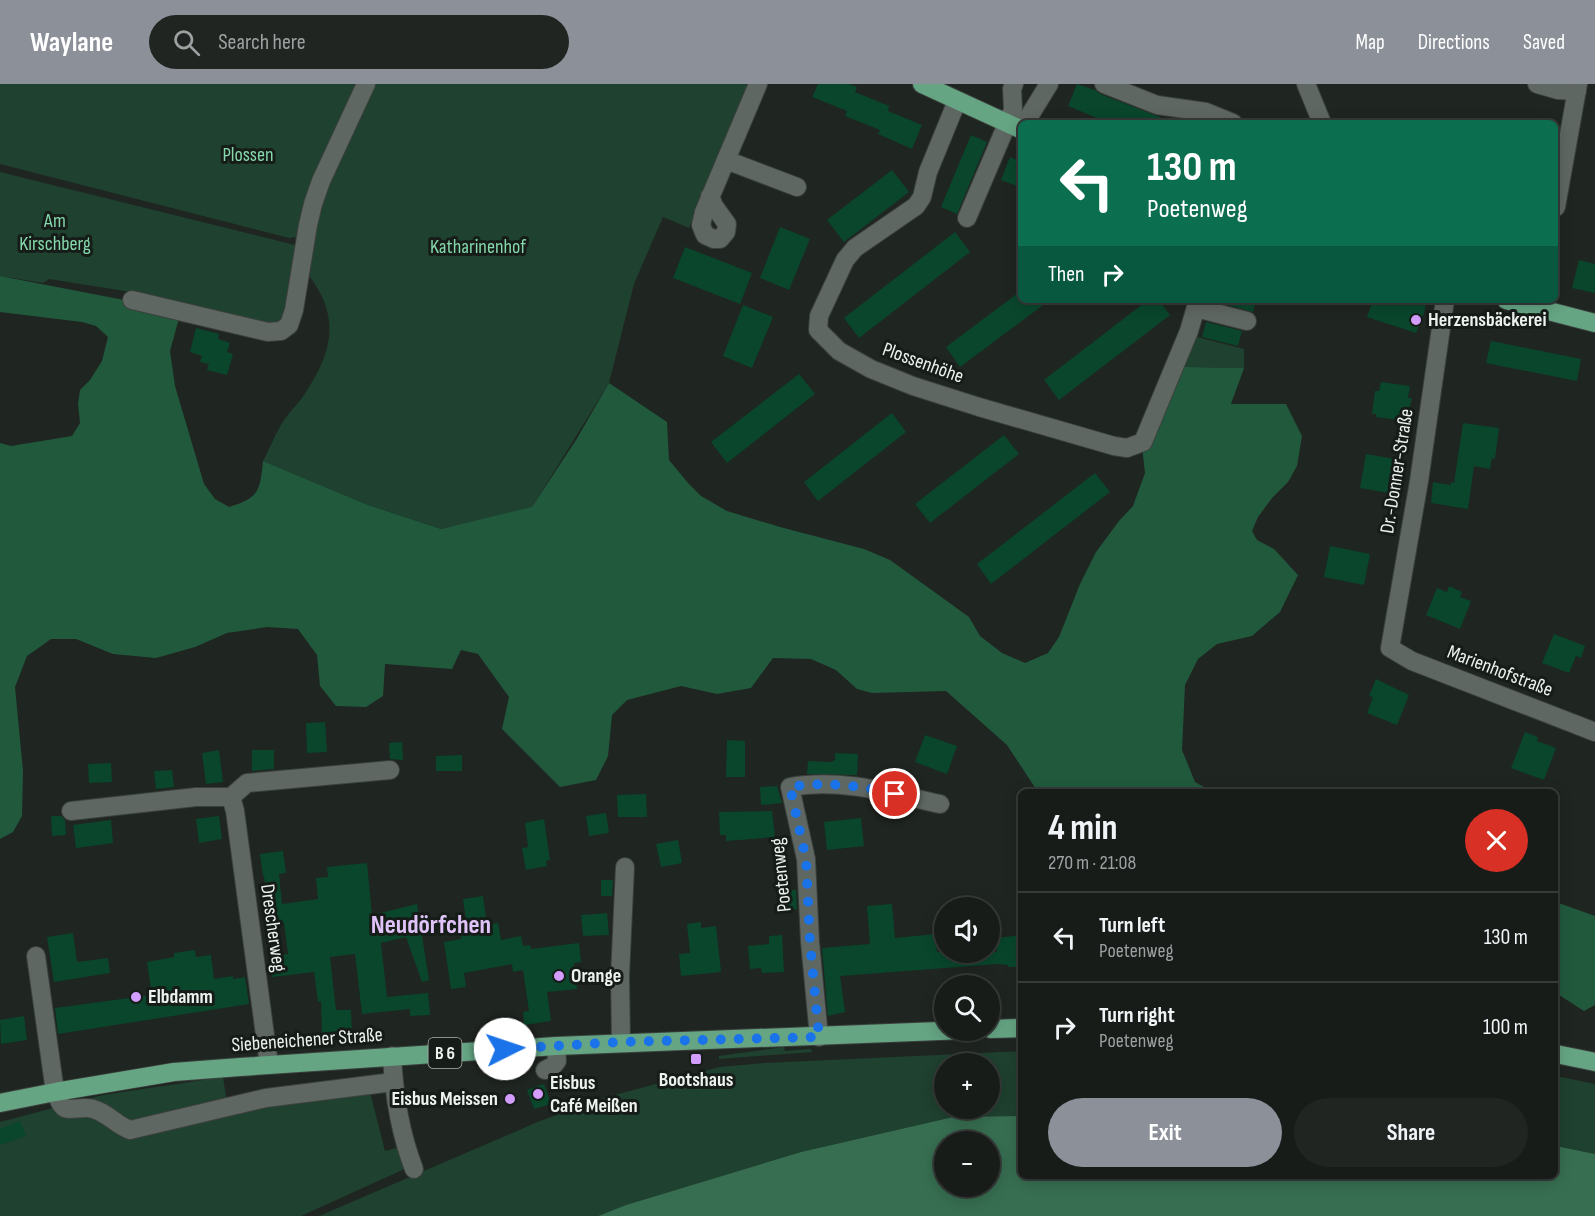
<!DOCTYPE html>
<html lang="en">
<head>
<meta charset="utf-8">
<style>
	body { margin:0; font-family:"Sofia Sans Condensed",sans-serif; background:#202522; color:#f1f3f6; height:100vh; display:flex; flex-direction:column; font-size:22px; white-space:nowrap }
	* { box-sizing:border-box; margin:0 }
	p { font-size:20px; color:#9ea1a2 }
	.icon { flex:none; width:33px; height:33px; fill:none; stroke:currentColor; stroke-width:2; stroke-linecap:round; stroke-linejoin:round }
	.map { position:relative; flex:1; overflow:hidden }
	.sheet { position:absolute; left:1018px; top:705px; width:540px; height:390px; display:flex; flex-direction:column; background:#171c19; border-radius:9px; box-shadow:0 3px 15px #0003,0 0 0 2px #363a38 }
	.sheet>* { flex:none }
	.top-card { position:absolute; left:1018px; top:36px; width:540px; height:183px; border-radius:9px; box-shadow:0 3px 15px #0003,0 0 0 2px #363a38; background:#0b6e4f; color:#fff; overflow:hidden }
	.tools { position:absolute; left:934px; top:813px; display:grid; gap:12px }
	.tools a { display:grid; place-items:center; width:66px; height:66px; border-radius:50%; background:#171c19; box-shadow:0 3px 15px #0003,0 0 0 2px #363a38; font-size:30px }
	.pin { position:absolute; display:grid; place-items:center; width:51px; height:51px; color:#fff; margin:-26px; border:3px solid #fff; border-radius:50%; box-shadow:0 2px 6px #0007 }
	.me { position:absolute; width:66px; margin:-33px; rotate:86deg; stroke-linejoin:round; filter:drop-shadow(0 0 4px #0008) }
	.turn { display:flex; align-items:center; gap:21px; height:126px; padding:0 30px; font-size:27px }
	.turn .icon { width:78px; height:78px; stroke-width:2.5 }
	.turn b { display:block; font-size:42px; line-height:51px }
	.then { display:flex; align-items:center; height:57px; padding:0 30px; background:#0003; gap:12px; font-size:22px }
	.round { display:grid; place-items:center; flex:none; width:63px; height:63px; border-radius:32px; background:#202522 }
	.headline { display:flex; align-items:center; justify-content:space-between; height:102px; padding:0 30px }
	h1 { font-size:36px; font-weight:700; line-height:45px }
	.cta { display:flex; gap:12px; margin-top:auto; padding:12px 30px }
	.cta a { flex:1; height:69px; border-radius:36px; background:#8c9099; color:#fff; font-size:24px; font-weight:700; line-height:69px; text-align:center }
	.cta a+a { background:#202522; color:#f1f3f6 }
	ul { padding:0; list-style:none }
	li { display:flex; align-items:center; gap:18px; height:90px; padding:0 30px; border-top:2px solid #363a38 }
	li div { flex:1 }
	li b { display:block; font-size:22px }
	li em { font-style:normal }
	header { display:flex; align-items:center; gap:36px; box-sizing:border-box; height:84px; padding:0 30px; background:#8c9099; color:#fff }
	header strong { font-size:28px }
	nav { display:flex; gap:33px; margin-inline-start:auto; font-size:21px }
	.search { width:420px; height:54px; background:#202522; display:flex; align-items:center; gap:15px; box-sizing:border-box; padding:0 21px; border-radius:33px; color:#9ea1a2; font-size:22px }
	.map>svg:first-child { display:block }
	.green { fill:#1f412f; fill-rule:evenodd }
	.forest { fill:#21593d }
	.water { fill:#376e51; fill-rule:evenodd }
	.building { fill:#09462c }
	.lines { fill:none; stroke-linecap:round; stroke-linejoin:round }
	.minor-casing { stroke:#3b403d; stroke-width:20 }
	.major-casing { stroke:#3b403d; stroke-width:20 }
	.minor { stroke:#5f6762; stroke-width:18 }
	.major { stroke:#65a584; stroke-width:18 }
	.route { stroke:#1a73e8; stroke-width:10; stroke-dasharray:0 18 }
	.poi-dot { fill:#d29dfd; stroke:#161c18; stroke-width:2 }
	.labels { text-anchor:middle; dominant-baseline:central; stroke-width:6; stroke-linejoin:round; paint-order:stroke }
	.shield { fill:#161c18; stroke:#acb2ae; stroke-width:1.5 }
	.shield-label { font-size:18px; font-weight:bold; fill:#edf2ef }
	.park-label { font-size:20px; fill:#85d8ab; stroke:#161c18 }
	.poi-label { font-size:20px; font-weight:bold; fill:#edf2ef; stroke:#161c18; text-anchor:start }
	.street-label { font-size:20px; fill:#edf2ef; stroke:#161c18 }
	.district-label { font-size:26px; font-weight:bold; fill:#e0c3f9; stroke:#161c18 }
</style>
</head>
<body>
<header>
<strong>Waylane</strong>
<div class="search"><svg class="icon" aria-label="search" viewBox="0 0 24 24"><circle cx="10" cy="10" r="6"/><path d="M15 15l6 6"/></svg>Search here</div>
<nav><a>Map</a><a>Directions</a><a>Saved</a></nav>
</header>
<div class="map">
<svg width="1595" height="1132" viewBox="0 0 1595 1132">
	<rect width="100%" height="100%" fill="#1f2521"/>
	<!-- green -->
	<g class="green">
		<path d="M0,0H360L301,152L289,154L0,80Z"/>
		<path d="M374,0H751L689,144L663,133L634,200L609,299L531,425L441,445L368,421L263,377C270,364 276,348 284,336C290,327 298,320 304,311C332,269 341,235 310,193L314,144L326,101Z"/>
		<path d="M0,88L299,162L281,242L137,209L49,195L43,199L0,192Z"/>
		<path d="M1197,253L1244,265V284L1184,283Z"/>
		<path d="M784,963L785,967L811,965L812,968L719,975V972Z"/>
		<path d="M1021,967V1032L953,1033L801,1068L626,1121L598,1132H319L540,1037L607,1013L720,983L765,979ZM945,980H990V1024H945Z"/>
		<path d="M1556,992L1595,1000V1070L1556,1062Z"/>
		<path d="M223,993L227,1019L369,1004L385,1067L400,1063L409,1083L301,1132H0V1038L103,1011Z"/>
	</g>
	<!-- forest -->
	<g class="forest">
		<path d="M0,192L181,227L170,267L175,302L204,400L215,415L229,423C259,414 260,407 263,377L368,421L441,445L532,423L576,356L609,299L667,338L669,376L688,399L701,412L727,427L780,443L864,465L890,476L969,533L980,552L1002,569L1025,579L1048,569L1059,553L1080,500L1096,468L1119,437L1133,422L1145,389L1142,362L1147,358L1184,283L1244,284L1231,320H1286L1302,352L1297,382L1288,398L1272,414L1258,433L1252,447L1257,456L1274,465L1298,491L1280,528L1252,552L1217,560L1198,575L1185,601L1182,666L1195,698L1213,708H1035L1034,702L1007,661L946,607L872,609L857,605L836,586L811,575L773,574L751,604L717,610L681,602L627,616L612,631L608,672L596,696L560,703L502,645L509,613L478,570L461,566L452,585L385,580L383,612L366,623L336,622L320,602L317,571L298,545L267,543L227,549L195,563L156,574L113,570L76,555H51L27,572L15,603L23,687L22,732L13,748L0,755V359L11,362L72,352L80,339L78,320L80,306L90,296L102,277L108,253L96,242L82,238L0,228Z"/>
		<path d="M1556,818L1595,832V921L1584,927L1556,909Z"/>
	</g>
	<!-- water -->
	<path class="water" d="M1021,1032L1022,1092H1556V1062L1595,1070V1132H598L626,1121L801,1068L953,1033ZM945,1058H990V1102H945Z"/>
	<!-- building -->
	<g class="building">
		<path d="M818,0H849L857,3L855,8L889,22L888,27L922,41L912,65L878,50L880,46L845,32L847,27L812,13Z"/>
		<path d="M1077,0L1095,6L1100,10L1175,39H1109L1068,22Z"/>
		<path d="M971,51L987,58L957,130L941,123Z"/>
		<path d="M1010,73L1022,78V104L1001,96Z"/>
		<path d="M892,86L909,108L844,158L827,136Z"/>
		<path d="M780,143L810,155L789,206L760,194Z"/>
		<path d="M955,148L970,168L859,254L844,234Z"/>
		<path d="M685,163L752,189L740,220L673,194Z"/>
		<path d="M1579,176L1595,180V209L1572,204Z"/>
		<path d="M1022,206V216H1050L960,283L946,263Z"/>
		<path d="M1148,216H1159L1170,231L1059,316L1044,296Z"/>
		<path d="M1211,216H1256L1253,228Z"/>
		<path d="M1373,216H1426L1425,226L1416,249L1367,233Z"/>
		<path d="M743,221L773,233L752,284L723,272Z"/>
		<path d="M1206,238L1242,247L1238,262L1202,253Z"/>
		<path d="M196,244L219,250L218,255L230,259L227,268L233,270L227,291L207,286L209,280L200,278L202,272L190,268Z"/>
		<path d="M1491,257L1581,275L1577,297L1486,279Z"/>
		<path d="M799,290L815,310L727,379L711,358Z"/>
		<path d="M1381,298L1410,302L1408,314H1412L1406,337L1376,333V330H1372L1375,307H1379Z"/>
		<path d="M892,329L906,348L818,417L804,398Z"/>
		<path d="M1463,339L1499,344L1495,375L1492,374L1490,385L1474,382L1468,425L1431,419L1433,398L1451,401V398L1454,399Z"/>
		<path d="M1004,351L1019,370L930,439L915,420Z"/>
		<path d="M1366,370L1395,375L1393,400H1390L1389,409L1360,404Z"/>
		<path d="M1095,389L1110,408L991,500L977,480Z"/>
		<path d="M1330,462L1370,470L1364,501L1324,493Z"/>
		<path d="M1449,502L1462,508L1460,513L1471,517L1460,545L1426,531L1437,504L1447,508Z"/>
		<path d="M1554,550L1585,562L1581,574L1576,572L1569,589L1542,579Z"/>
		<path d="M1376,595L1409,611L1397,641L1367,629L1373,613L1369,612Z"/>
		<path d="M325,638L327,668L307,669L306,639Z"/>
		<path d="M1525,648L1538,653L1537,657L1556,664L1544,696L1511,684Z"/>
		<path d="M925,651L957,662L947,690L915,678Z"/>
		<path d="M727,656L745,657V693H726Z"/>
		<path d="M402,658L403,676L390,675L389,659Z"/>
		<path d="M219,666L223,698L206,700L202,669Z"/>
		<path d="M252,666H274V685L252,687Z"/>
		<path d="M835,669L858,670L857,691L807,690L808,677L831,678L835,676Z"/>
		<path d="M462,671V687H436V672Z"/>
		<path d="M111,679L112,698L89,699L88,680Z"/>
		<path d="M172,686L174,703L156,705L154,687Z"/>
		<path d="M777,702L782,719L761,721L760,703Z"/>
		<path d="M646,710L647,733H618L617,711Z"/>
		<path d="M772,727L775,753L726,757V751H720L719,728Z"/>
		<path d="M606,729L609,749L589,752L586,732Z"/>
		<path d="M51,732H61L65,736L66,751L52,752Z"/>
		<path d="M219,732L222,755L199,759L196,735Z"/>
		<path d="M861,734L864,762L827,766L824,738Z"/>
		<path d="M544,735L550,776L546,777L547,782L526,786L522,764L528,763L525,739Z"/>
		<path d="M111,736L113,759L76,764L73,741Z"/>
		<path d="M678,756L682,779L661,783L656,760Z"/>
		<path d="M283,767L286,789L279,790L282,820L318,815L316,794L328,793L327,783L367,779L372,831L417,820L429,896L422,898L406,853L381,859L387,913L428,909L430,931L410,932V925L362,930L355,870L330,873L336,926H351L352,950L322,951L321,917L318,918L314,888L272,893L270,872L288,870L284,839L270,841L264,792H263L260,770Z"/>
		<path d="M601,796H613L612,812H601Z"/>
		<path d="M796,806L797,825L782,826L780,807Z"/>
		<path d="M483,812L487,841L498,839L501,856L521,852L523,862L530,861L531,865L579,859L581,878L574,879L577,905L547,908L551,937L524,941L523,928L529,927L523,886L513,888L512,880L464,889L466,903L451,905L444,858L461,855L459,845L467,843L463,815Z"/>
		<path d="M892,820L895,854L935,850L937,868H997L996,854L1022,851V883H1008V881L997,880L840,892L845,928L828,932L822,864L870,860L867,822Z"/>
		<path d="M607,829L609,851L583,852L581,831Z"/>
		<path d="M701,838V844L716,842L721,888L681,892L679,870L690,869L687,840Z"/>
		<path d="M73,849L77,878L108,874L110,889L54,898L47,853Z"/>
		<path d="M782,851L784,888L762,889L761,884L750,885L748,862L769,860V852Z"/>
		<path d="M195,866L196,873L211,871L214,895L233,892V895L245,893L249,920L58,950L55,924L152,911L147,878L174,873V869Z"/>
		<path d="M24,932L27,956L1,960L0,936Z"/>
		<path d="M544,1000L551,1020L534,1025L527,1006Z"/>
		<path d="M20,1037L26,1052L0,1061V1045Z"/>
	</g>
	<g class="lines">
		<defs>
			<g id="minor">
				<path d="M1104,0L1157,21L1206,28L1233,39"/>
				<path d="M1306,0L1322,39"/>
				<path d="M1537,0L1558,6L1577,7"/>
				<path d="M957,17L928,88L922,113L916,122L855,164L845,176L819,232L818,246L839,267L871,285L913,302L979,323L1114,362L1127,364L1143,358L1189,247L1198,216"/>
				<path d="M1025,39L1049,0"/>
				<path d="M726,76L797,103"/>
				<path d="M710,112L714,122L727,140L726,148L720,155H714L705,151L701,141L704,128L758,0"/>
				<path d="M1556,123L1578,0"/>
				<path d="M967,134L1013,26L1012,5L1014,0"/>
				<path d="M132,216L268,248L281,247L289,241L294,226L308,141L313,120L321,97L366,0"/>
				<path d="M1445,216L1419,397L1390,564L1412,577L1595,648"/>
				<path d="M1196,224L1247,237"/>
				<path d="M231,713L235,727L269,981"/>
				<path d="M71,727L196,713H231L247,699L390,686"/>
				<path d="M36,872L55,1008C58,1012 60,1022 65,1024C69,1027 85,1022 93,1025C108,1029 116,1041 130,1046L266,1014L393,998"/>
				<path d="M819,953L810,858L806,775L790,703C841,694 891,709 940,720"/>
				<path d="M621,958L620,892L625,783"/>
				<path d="M392,972C394,1011 400,1049 414,1085"/>
				<path d="M545,986L553,982L557,977L556,962"/>
			</g>
			<g id="major">
				<path d="M922,0L1022,46"/>
				<path d="M1506,216L1595,239"/>
				<path d="M990,945L1022,944"/>
				<path d="M1556,970L1595,978"/>
				<path d="M0,1019L55,1008L174,988L240,983L556,962L965,946"/>
			</g>
		</defs>
		<!-- minor casing -->
		<use href="#minor" class="minor-casing"/>
		<!-- major casing -->
		<use href="#major" class="major-casing"/>
		<!-- minor -->
		<use href="#minor" class="minor"/>
		<!-- major -->
		<use href="#major" class="major"/>
	</g>
	<g class="lines">
		<!-- route -->
		<path class="route" d="M505,965L621,958L819,953L810,858L806,775L790,703C825,697 861,702 895,710"/>
	</g>
	<!-- markers -->
	<g class="poi-dot">
		<circle cx="1416" cy="236" r="6"/>
		<circle cx="559" cy="892" r="6"/>
		<circle cx="136" cy="913" r="6"/>
		<rect x="690" y="969" width="12" height="12" rx="3"/>
		<circle cx="538" cy="1010" r="6"/>
		<circle cx="510" cy="1015" r="6"/>
	</g>
	<g class="labels">
		<!-- shield labels -->
		<rect class="shield" x="428.5" y="954" width="33" height="30" rx="4.5"/>
		<g class="shield-label">
			<text x="445" y="969">B 6</text>
		</g>
		<!-- park labels -->
		<g class="park-label">
			<text x="248" y="71">Plossen</text>
			<text x="55" y="137">Am<tspan x="55" dy="23">Kirschberg</tspan></text>
			<text x="478" y="163">Katharinenhof</text>
		</g>
		<!-- poi labels -->
		<g class="poi-label">
			<text x="1428" y="236">Herzensbäckerei</text>
			<text x="571" y="892">Orange</text>
			<text x="148" y="913">Elbdamm</text>
			<text x="696" y="996" text-anchor="middle">Bootshaus</text>
			<text x="550" y="999">Eisbus<tspan x="550" dy="23">Café Meißen</tspan></text>
			<text x="498" y="1015" text-anchor="end">Eisbus Meissen</text>
		</g>
		<!-- street labels -->
		<g class="street-label">
			<text transform="translate(923 279) rotate(20)">Plossenhöhe</text>
			<text transform="translate(1397 387) rotate(-81)">Dr.-Donner-Straße</text>
			<text transform="translate(1500 587) rotate(21)">Marienhofstraße</text>
			<text transform="translate(781 791) rotate(-96)">Poetenweg</text>
			<text transform="translate(273 844) rotate(82)">Drescherweg</text>
			<text transform="translate(307 956) rotate(-4)">Siebeneichener Straße</text>
		</g>
		<!-- district labels -->
		<g class="district-label">
			<text x="431" y="841">Neudörfchen</text>
		</g>
	</g>
</svg>
<div class="tools">
<a><svg class="icon" aria-label="sound" viewBox="0 0 24 24"><path d="M4 9h4l5-4v14l-5-4H4zM17 9q2 3 0 6"/></svg></a>
<a><svg class="icon" aria-label="search" viewBox="0 0 24 24"><circle cx="10" cy="10" r="6"/><path d="M15 15l6 6"/></svg></a>
<a>+</a>
<a>−</a>
</div>
<div class="pin" style="left:895px;top:710px;background:#d93025"><svg class="icon" aria-label="arrive" viewBox="0 0 24 24"><path d="M6 21V4h12l-3 4 3 4H6"/></svg></div>
<svg class="me" style="left:505px;top:965px" viewBox="-20 -20 40 40"><circle r="19" fill="#fff"/><path d="M0-13L10 11 0 6-10 11z" fill="#1a73e8"/></svg>
<div class="top-card">
<div class="turn"><svg class="icon" aria-label="left" viewBox="0 0 24 24"><path d="M17 20v-9H6M10 6l-5 5 5 5"/></svg><div><b>130 m</b>Poetenweg</div></div>
<div class="then">Then<svg class="icon" aria-label="right" viewBox="0 0 24 24"><path d="M7 20v-9h11M14 6l5 5-5 5"/></svg></div>
</div>
<section class="sheet">
<div class="headline"><div><h1>4 min</h1><p>270 m · 21:08</p></div><a class="round" style="background:#d93025;color:#fff"><svg class="icon" aria-label="close" viewBox="0 0 24 24"><path d="M6 6l12 12M18 6L6 18"/></svg></a></div>
<ul>
<li><svg class="icon" aria-label="left" viewBox="0 0 24 24"><path d="M17 20v-9H6M10 6l-5 5 5 5"/></svg><div><b>Turn left</b><p>Poetenweg</p></div><em>130 m</em></li>
<li><svg class="icon" aria-label="right" viewBox="0 0 24 24"><path d="M7 20v-9h11M14 6l5 5-5 5"/></svg><div><b>Turn right</b><p>Poetenweg</p></div><em>100 m</em></li>
</ul>
<div class="cta"><a>Exit</a><a>Share</a></div>
</section>
</div>
</body>
</html>
